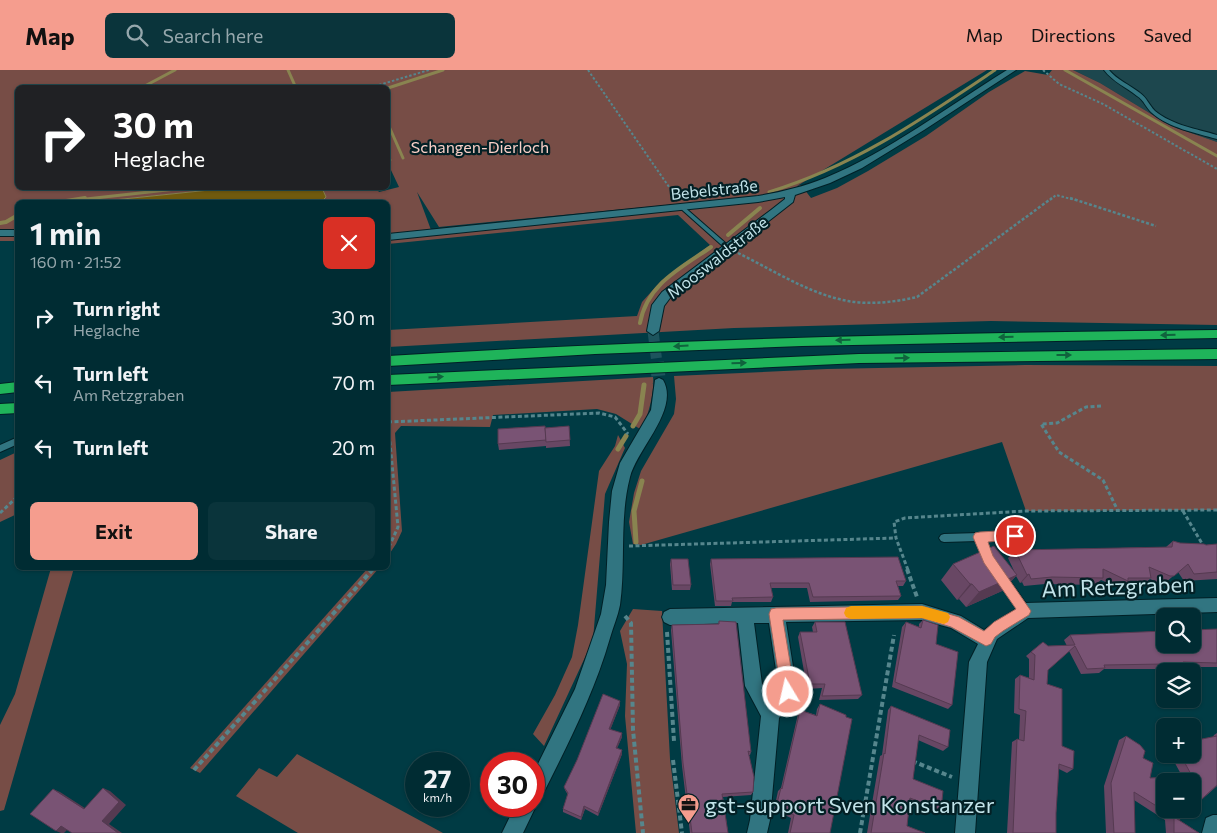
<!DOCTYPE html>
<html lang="en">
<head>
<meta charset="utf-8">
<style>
	body { margin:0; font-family:Commissioner,sans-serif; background:#0a343b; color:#f1f3f6; height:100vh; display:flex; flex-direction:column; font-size:19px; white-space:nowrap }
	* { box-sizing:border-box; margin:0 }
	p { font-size:16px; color:#95a7ac }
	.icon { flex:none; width:28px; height:28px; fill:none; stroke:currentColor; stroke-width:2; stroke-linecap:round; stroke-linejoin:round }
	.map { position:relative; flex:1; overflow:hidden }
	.sheet { position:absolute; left:15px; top:130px; width:375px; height:370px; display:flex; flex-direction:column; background:#002c33; border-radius:8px; box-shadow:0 1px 4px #0004,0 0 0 1px #22484e }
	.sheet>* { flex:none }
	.banner { position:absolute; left:15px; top:15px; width:375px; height:105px; border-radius:8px; box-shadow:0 1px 4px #0004,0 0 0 1px #22484e; background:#202124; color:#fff; overflow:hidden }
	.tools { position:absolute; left:1156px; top:538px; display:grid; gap:10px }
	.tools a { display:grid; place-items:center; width:45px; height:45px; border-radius:8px; background:#002c33; box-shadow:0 1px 4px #0004,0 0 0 1px #22484e; font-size:25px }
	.speed { position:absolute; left:405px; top:682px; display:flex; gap:10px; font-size:25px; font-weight:700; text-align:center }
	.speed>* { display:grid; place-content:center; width:65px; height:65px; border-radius:50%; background:#002c33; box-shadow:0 1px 4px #0004,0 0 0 1px #22484e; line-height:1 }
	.speed small { font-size:12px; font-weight:400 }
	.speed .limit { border:8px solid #d22; background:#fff; color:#111 }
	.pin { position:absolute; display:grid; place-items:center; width:42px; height:42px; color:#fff; margin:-21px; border:2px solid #fff; border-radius:50%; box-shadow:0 1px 5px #0007 }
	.me { position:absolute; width:55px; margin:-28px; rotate:351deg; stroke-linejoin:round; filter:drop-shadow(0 0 4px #0008) }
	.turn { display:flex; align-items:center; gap:18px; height:105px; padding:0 15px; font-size:22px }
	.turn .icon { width:65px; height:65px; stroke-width:2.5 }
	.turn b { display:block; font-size:35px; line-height:42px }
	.round { display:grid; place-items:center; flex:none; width:52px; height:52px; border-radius:8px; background:#0a343b }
	.headline { display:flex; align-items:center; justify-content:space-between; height:85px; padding:0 15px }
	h1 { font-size:30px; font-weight:700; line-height:38px }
	.button { display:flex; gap:10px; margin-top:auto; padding:10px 15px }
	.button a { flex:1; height:58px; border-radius:8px; background:#f59d8e; color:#111; font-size:20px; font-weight:700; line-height:58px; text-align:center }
	.button a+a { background:#0a343b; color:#f1f3f6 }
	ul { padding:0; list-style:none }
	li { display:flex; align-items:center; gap:15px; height:65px; padding:0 15px }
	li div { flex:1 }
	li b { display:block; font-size:19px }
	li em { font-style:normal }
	header { display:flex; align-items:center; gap:30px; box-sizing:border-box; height:70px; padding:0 25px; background:#f59d8e; color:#111 }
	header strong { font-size:24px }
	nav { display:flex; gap:28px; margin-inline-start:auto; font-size:18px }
	.search { width:350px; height:45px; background:#0a343b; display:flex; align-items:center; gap:12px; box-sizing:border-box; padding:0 18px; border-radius:8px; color:#95a7ac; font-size:19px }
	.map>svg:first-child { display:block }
	.built { fill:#1d474e }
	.green { fill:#774d46; fill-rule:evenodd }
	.water { fill:#715b0f; stroke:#898450 }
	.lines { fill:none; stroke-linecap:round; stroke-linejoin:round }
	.stream-far2 { stroke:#898450; stroke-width:3 }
	.stream-far1 { stroke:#898450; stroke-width:4 }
	.stream { stroke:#898450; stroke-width:5 }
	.tertiary-tunnel-far1 { stroke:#1d545d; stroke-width:11; stroke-dasharray:11 5.5; stroke-linecap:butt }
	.tertiary-tunnel { stroke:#1d545d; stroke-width:14; stroke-dasharray:14 7; stroke-linecap:butt }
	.service-casing { stroke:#002026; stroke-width:2 }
	.minor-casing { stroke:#002026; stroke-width:2 }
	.tertiary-casing { stroke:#002026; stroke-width:2 }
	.motorway-casing { stroke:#002026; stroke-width:2 }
	.path-far3 { stroke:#56868d; stroke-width:2; stroke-dasharray:2.5 2; stroke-linecap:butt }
	.path-far2 { stroke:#56868d; stroke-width:2.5; stroke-dasharray:3 2; stroke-linecap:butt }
	.path-far1 { stroke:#56868d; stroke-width:3; stroke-dasharray:4 2.5; stroke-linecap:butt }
	.path { stroke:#56868d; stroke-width:4; stroke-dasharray:5 3; stroke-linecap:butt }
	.service { fill:#317581; fill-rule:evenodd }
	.minor { fill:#317581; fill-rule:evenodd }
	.tertiary { fill:#317581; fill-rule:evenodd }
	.motorway { fill:#1fb45a; fill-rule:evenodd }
	.wall { fill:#684764 }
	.shaded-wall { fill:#553a51 }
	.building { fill:#795374; stroke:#553a51 }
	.oneway { fill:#10633d }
	.route { fill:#f59d8e; stroke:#9f665c }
	.slow { fill:#f59e0b }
	.labels { text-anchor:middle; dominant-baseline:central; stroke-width:4.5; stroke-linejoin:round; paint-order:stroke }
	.far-park-label { font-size:16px; fill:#f9cfc7; stroke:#032025 }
	.far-street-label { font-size:16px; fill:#c2e3e9; stroke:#032025 }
	.near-street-label { font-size:22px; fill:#c2e3e9; stroke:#032025 }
	.near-poi-label { font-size:22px; fill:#c2e3e9; stroke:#032025; text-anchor:start }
</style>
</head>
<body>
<header>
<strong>Map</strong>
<div class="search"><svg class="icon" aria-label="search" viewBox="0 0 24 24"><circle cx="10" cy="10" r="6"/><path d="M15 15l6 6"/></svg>Search here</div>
<nav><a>Map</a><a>Directions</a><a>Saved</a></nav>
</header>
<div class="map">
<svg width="1217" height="763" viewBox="0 0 1217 763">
	<rect width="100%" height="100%" fill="#003b44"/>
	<!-- built -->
	<path class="built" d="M1073,0H1217V72L1171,56L1100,13Z"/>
	<!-- green -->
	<g class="green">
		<path d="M0,0H987L797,116L801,115L811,128L837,118L868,101L926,66L989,22L1025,1L1048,5L1052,0H1073L1100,13L1171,56L1217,72V255L991,251L734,258L388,277V260L637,246L642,232L661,211L710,175L678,145L388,174V132H321L326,127L322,118H376L379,122L399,117L390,98H388V18H18V118H229L94,132H18L17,171H0ZM417,122L439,157L697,132L431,160Z"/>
		<path d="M1025,295L1217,296V440L1026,441L1002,372L641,475L633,474L629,452L634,423L641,401L674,344L676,329L674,306L827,299Z"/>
		<path d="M653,307C655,319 648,351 640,359L616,344L597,339L493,345L490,357L401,356L395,363L402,461L396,474L388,486V472L391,457L388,402V322Z"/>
		<path d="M618,365L625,378L605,424L593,570L544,676L533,664L555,625L572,587L578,555L599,401L615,376Z"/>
		<path d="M17,382V444L0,452V390Z"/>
		<path d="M51,498H74L4,740L0,741V655L15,624Z"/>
		<path d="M368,498H379L200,703L190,698Z"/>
		<path d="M633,539L662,541L670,689L679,763H636L625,646L627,594L620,561Z"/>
		<path d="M297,684L443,763H298L236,726L259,698L277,707Z"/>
	</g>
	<!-- water -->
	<path class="water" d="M229,118H322L326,127L321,132H94Z"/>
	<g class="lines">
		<!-- stream-far2 -->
		<g class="stream-far2">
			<path d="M288,0L296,18"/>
			<path d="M1065,0L1217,86"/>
			<path d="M141,18L175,0"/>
			<path d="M388,18L443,0"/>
			<path d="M388,54L403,88"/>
			<path d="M388,91L390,90"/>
			<path d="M769,122C854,96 922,49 995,0"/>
			<path d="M77,130L185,118"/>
		</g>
		<!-- stream-far1 -->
		<g class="stream-far1">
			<path d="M60,132L85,128"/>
			<path d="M0,153L6,152L18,145"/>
			<path d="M728,165L760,138"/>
			<path d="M640,253C647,214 681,198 711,177"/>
		</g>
		<!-- stream -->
		<g class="stream">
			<path d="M633,356L640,344L644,315"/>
			<path d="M618,379L626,366"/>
			<path d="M636,472L634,441L642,411"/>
		</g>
		<!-- tertiary-tunnel-far1 -->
		<path class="tertiary-tunnel-far1" d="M653,261L657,293"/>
		<!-- tertiary-tunnel -->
		<path class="tertiary-tunnel" d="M657,292L659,313"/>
		<defs>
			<g id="service">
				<path d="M1104,0H1109C1117,10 1130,15 1140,23C1147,28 1149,35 1155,41C1172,55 1197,59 1217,65V69C1196,63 1169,58 1152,43C1146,38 1144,30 1137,26C1126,17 1113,12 1104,0Z"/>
				<path d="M682,135L730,177V179H726L680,138V136Z"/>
				<path d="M18,367V374L0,382V375Z"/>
				<path d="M1015,462L1018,463L1020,466L1018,469L1015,470L986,471L994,490L992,493L989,494L986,493L977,471L944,472L941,471L939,468L941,465L944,464Z"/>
				<path d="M1001,503L1005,504L1029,538L1030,541L1029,544L1025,546L1021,544L997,510L996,507L997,504Z"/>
			</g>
			<g id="minor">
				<path d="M1217,528V542L1028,548L997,569L987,592L975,763H955L969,592L978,574L951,558L922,550L786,552L797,622L779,648L770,750L767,763H747L750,750L761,646L745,616L738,553L670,555L664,552L662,547L664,542L670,539L922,534L961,546L984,560L1025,533ZM754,553H769L779,620L771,629L762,614Z"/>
				<path d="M1213,745H1217V763H1202L1206,748Z"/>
			</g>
			<g id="tertiary">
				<path d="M1007,0H1016L924,60L862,98L830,113L795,125L793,132L670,228L664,236L659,261L653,265L647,261L652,235L662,222L771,140L785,129V127L758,132L388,170V164L758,126C781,122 803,117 825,108C890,81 947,37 1007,0Z"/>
				<rect x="0" y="160" width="18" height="6"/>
				<path d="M659,308L663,310C680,339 637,379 630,407C619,449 626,493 620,535C618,546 613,557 610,568C594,624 567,676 541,728L534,731V702L575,619L601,544L606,515L609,452L612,421L620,393L651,340L655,310Z"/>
				<path d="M534,731L536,736L523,763H502L515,736H534Z"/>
			</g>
			<g id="motorway">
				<path d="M1217,260V268L802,276L595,284L388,296V286C664,269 940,263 1217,260Z"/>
				<path d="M1217,279V289L859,293L388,315V305L859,284Z"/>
				<path d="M18,312V322L0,324V314Z"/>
				<path d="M18,333V343L0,344V334Z"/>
			</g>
		</defs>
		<!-- service casing -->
		<use href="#service" class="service-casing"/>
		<!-- minor casing -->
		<use href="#minor" class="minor-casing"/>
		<!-- tertiary casing -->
		<use href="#tertiary" class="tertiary-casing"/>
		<!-- motorway casing -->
		<use href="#motorway" class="motorway-casing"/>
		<!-- path-far3 -->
		<g class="path-far3">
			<path d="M588,0L676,127"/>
			<path d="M1043,0L1059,14L1103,34L1217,99"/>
			<path d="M379,15L429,0"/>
			<path d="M1050,130L1056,125L1075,130"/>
		</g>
		<!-- path-far2 -->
		<g class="path-far2">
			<path d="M1070,128L1156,156"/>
			<path d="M738,183C773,200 809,224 848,231C870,235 895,232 917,227L1052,128"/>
		</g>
		<!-- path-far1 -->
		<g class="path-far1">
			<path d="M1101,336L1086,337L1057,353L1041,354L1059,382L1103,410L1118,441"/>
			<path d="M388,352L599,343L615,347L628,364"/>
			<path d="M388,352L398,457L388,479"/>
			<path d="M1183,441L1204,477"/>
			<path d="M0,443L18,426"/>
			<path d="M629,476L896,468"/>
			<path d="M372,500L374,498"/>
			<path d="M908,500L896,468L894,452L905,448L1026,441L1217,440"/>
		</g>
		<!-- path -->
		<g class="path">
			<path d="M907,499L917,527"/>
			<path d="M625,546L631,553L633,660L643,763"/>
			<path d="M667,562L674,671"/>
			<path d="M673,690L682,763"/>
			<path d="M912,691L952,707"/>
			<path d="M194,700L373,499"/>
			<path d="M860,763L894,565"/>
		</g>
		<!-- service -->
		<use href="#service" class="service"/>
		<!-- minor -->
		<use href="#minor" class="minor"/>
		<!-- tertiary -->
		<use href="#tertiary" class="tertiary"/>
		<!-- motorway -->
		<use href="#motorway" class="motorway"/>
	</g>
	<!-- wall -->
	<g class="wall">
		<path d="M569,356L570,376L546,378V376L499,380L498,374L545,358Z"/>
		<path d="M1173,471L1180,473L1206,475L1217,474V509L1184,511L1178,502L1165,513L1161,514L1150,509L1142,516L1122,515L1119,518L1101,510L1095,515L1045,514L1024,516L1022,512L1020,513L1016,506L1002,521L966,537L959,529L957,530L941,510L953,494L1015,503L1008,488L1015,480L1166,477Z"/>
		<path d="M671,489L691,515L690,520H672L670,494Z"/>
		<path d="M711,489L906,511L903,516H898L901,526L898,530L810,532L807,518H771L773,527L771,532H732L731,536H715L710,494Z"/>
		<path d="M923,550L936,574L952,635L948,639L892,617L902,557L906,552L919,557V554Z"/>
		<path d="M719,551L751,682L750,685H749L753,722L751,725L723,727L728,763H690L682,696L671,560L672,555L718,554Z"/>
		<path d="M815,552L862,625L858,629L819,630L822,618L807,619L798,567L800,562H813L812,557Z"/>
		<path d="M1217,559V597H1186L1188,601H1165V609H1163L1157,599H1104L1099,603L1081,604L1069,581L1048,600L1047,614L1062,676L1073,699L1067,703L1059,699L1056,743V763H1007L1012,672L1017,669H1019L1020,645L1014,643L1015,609L1020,605L1029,608V589L1026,586L1043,572L1048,576H1067L1064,570L1070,565Z"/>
		<path d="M620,631V635L610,660L622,663V667L617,678L622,680V684L598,746L585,739L581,750L563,742V739L568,725L565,720L564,717Z"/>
		<path d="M820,634L830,763H788L791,748L774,740L778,721L781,718L798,644L800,640L816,645L817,639Z"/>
		<path d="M891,636L948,677L943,681L918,670L913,709L941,740L936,743L910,733L907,756L925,763H867L880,686L882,685L888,640Z"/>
		<path d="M1217,663V716L1179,750L1199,763H1166L1165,750L1134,730L1135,762V763H1106L1104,716L1119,670L1126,666L1143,688L1150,708L1182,706L1170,684H1192L1202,669L1213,667L1214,665Z"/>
	</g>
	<!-- shaded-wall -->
	<g class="shaded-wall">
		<path d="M1029,504L1022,512L1020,513L1027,505Z"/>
		<path d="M1017,505L1002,521L966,537L979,522Z"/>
		<path d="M970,514H972L959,529L957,530Z"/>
		<path d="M620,631V635L609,663V659Z"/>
		<path d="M622,663V667L616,681V678Z"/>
		<path d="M622,680V684L598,746V743Z"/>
		<path d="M103,718L110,721L126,735L109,754L122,763H118L102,751Z"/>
		<path d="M53,719L60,722L91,742L84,739Z"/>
		<path d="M584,736L585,739L581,750V747Z"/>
		<path d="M61,756L68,759L64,763H61L56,761Z"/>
	</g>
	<!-- building -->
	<g class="building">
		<path d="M545,356L546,370L498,374V359Z"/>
		<path d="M569,356L570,370L546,372L545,358Z"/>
		<path d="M1173,471L1180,473L1204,474L1206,475L1217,474V502L1194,504L1188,494L1174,506H1170L1149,497L1151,508H1128V511L1103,499V508L1052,507L1031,509L1029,504L1027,505L1015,480L1172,477Z"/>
		<path d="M994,476L1017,505L979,522L972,514H970L953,494Z"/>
		<path d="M898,487L906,511H896L901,526L813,527L809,513H770L773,527L732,528L733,531H716L711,489Z"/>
		<path d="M671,489H688L691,515H673Z"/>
		<path d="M923,550L938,555L936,574L958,582L952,635L895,612L906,552L921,558Z"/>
		<path d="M719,551L736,552L751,682L748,681L754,707L753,722L722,724L728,763H692L683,693L672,555L719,554Z"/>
		<path d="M815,552H845L862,625L822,626L825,614H810L800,562H817Z"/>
		<path d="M1217,559V593L1183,592L1188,601H1168L1164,594L1104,595L1105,598L1087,599L1075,576L1048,600L1047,614L1062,619V676L1074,681L1073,699L1059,694L1056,743V763H1013L1017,669L1024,671L1026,641L1019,639L1020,605L1034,610L1035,585L1031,582L1043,572L1048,576L1075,575L1070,565L1165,561V574H1192V560Z"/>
		<path d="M603,624L620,631L609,659L622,663L616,678L622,680L598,743L584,736L581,747L563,739L568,723L564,717L577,690Z"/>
		<path d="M820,634L846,645V647L852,649L830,763H790L794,745L776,737L781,718L782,719L800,640L817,646Z"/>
		<path d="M891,636L950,660L948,677L919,665L913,709L943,721L941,740L910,728L907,756L925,763H871L884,683L885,684Z"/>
		<path d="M1126,666L1140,675L1145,681L1143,688L1153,693L1150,708L1192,706L1180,684H1192V669H1202L1217,666V715L1192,738V711H1165V739H1191L1179,750L1134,722L1135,762V763H1114L1111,713Z"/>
		<path d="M103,718L119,732L102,751L118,763H72L61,756L56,761L30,744L53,719L84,739Z"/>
		<path d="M1174,747L1199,763H1174Z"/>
	</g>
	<!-- one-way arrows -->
	<defs><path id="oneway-solid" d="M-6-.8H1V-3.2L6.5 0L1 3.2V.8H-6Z" transform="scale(1.25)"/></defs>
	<g class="oneway">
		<use href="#oneway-solid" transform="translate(1168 265) rotate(179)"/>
		<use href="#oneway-solid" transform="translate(1006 267) rotate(179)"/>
		<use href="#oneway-solid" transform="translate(843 270) rotate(179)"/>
		<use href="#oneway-solid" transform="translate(681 276) rotate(177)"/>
		<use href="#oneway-solid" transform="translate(1064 285)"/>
		<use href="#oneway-solid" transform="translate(902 288) rotate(-1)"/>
		<use href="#oneway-solid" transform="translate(739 293) rotate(-2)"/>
		<use href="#oneway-solid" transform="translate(436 307) rotate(-3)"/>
	</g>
	<!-- route -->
	<path class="route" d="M1015,460L1019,462L1021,466L1019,469L988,472L993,486L1031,541L1029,545L1003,561L995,567L991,574L986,576L951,557L922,548L783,550L795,622L793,627L788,629L782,627L769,544L771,539L776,538L922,536L959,547L984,561L994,552L1016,539L984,493L973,467L975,463L980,462Z"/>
	<!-- slow -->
	<path class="slow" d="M851,536H922L948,543L950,547L948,552L944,554L922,548L851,549L846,547L844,543L846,538Z"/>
	<!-- icons -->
	<defs>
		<symbol id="office-pin" viewBox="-11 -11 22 30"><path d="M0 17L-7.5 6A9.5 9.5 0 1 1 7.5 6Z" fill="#f59d8e" stroke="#032025"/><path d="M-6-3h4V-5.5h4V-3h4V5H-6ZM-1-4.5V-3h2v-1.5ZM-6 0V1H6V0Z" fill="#111"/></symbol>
	</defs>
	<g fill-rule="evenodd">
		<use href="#office-pin" x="676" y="722" width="25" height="34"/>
	</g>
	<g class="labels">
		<!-- far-park labels -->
		<g class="far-park-label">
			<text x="480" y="76">Schangen-Dierloch</text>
		</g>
		<!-- far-street labels -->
		<g class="far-street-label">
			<text transform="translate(714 119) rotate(-6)">Bebelstraße</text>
			<text transform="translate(717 187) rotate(-38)">Mooswaldstraße</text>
		</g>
		<!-- near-street labels -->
		<g class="near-street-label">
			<text transform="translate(1118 516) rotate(-2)">Am Retzgraben</text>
		</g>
		<!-- near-poi labels -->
		<g class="near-poi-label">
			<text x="705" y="734">gst-support Sven Konstanzer</text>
		</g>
	</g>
</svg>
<div class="tools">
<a><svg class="icon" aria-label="search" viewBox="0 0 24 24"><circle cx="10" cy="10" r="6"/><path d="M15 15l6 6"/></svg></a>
<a><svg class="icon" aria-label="layers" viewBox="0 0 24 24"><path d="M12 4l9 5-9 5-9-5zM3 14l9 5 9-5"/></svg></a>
<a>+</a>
<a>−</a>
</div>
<div class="speed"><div>27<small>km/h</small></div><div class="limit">30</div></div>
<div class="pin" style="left:1015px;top:466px;background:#d93025"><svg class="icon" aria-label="arrive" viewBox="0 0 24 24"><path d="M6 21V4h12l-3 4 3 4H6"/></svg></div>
<svg class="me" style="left:788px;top:622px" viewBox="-20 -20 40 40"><circle r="17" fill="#f59d8e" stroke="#fff" stroke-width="3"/><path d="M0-11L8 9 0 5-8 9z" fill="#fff"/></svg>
<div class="banner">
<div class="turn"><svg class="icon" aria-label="right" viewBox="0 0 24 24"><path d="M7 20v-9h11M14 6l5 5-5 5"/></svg><div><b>30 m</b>Heglache</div></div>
</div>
<section class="sheet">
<div class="headline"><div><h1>1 min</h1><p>160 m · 21:52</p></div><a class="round" style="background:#d93025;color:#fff"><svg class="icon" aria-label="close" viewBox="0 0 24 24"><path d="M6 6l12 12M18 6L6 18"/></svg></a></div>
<ul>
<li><svg class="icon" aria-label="right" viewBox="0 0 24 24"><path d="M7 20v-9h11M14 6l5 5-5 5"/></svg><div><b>Turn right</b><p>Heglache</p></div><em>30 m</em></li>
<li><svg class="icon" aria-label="left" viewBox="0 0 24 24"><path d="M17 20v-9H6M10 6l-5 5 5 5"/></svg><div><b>Turn left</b><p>Am Retzgraben</p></div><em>70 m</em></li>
<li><svg class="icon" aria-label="left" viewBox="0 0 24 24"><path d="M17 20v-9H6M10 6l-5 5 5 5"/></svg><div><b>Turn left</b></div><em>20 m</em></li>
</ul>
<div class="button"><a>Exit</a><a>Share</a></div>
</section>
</div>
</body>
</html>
